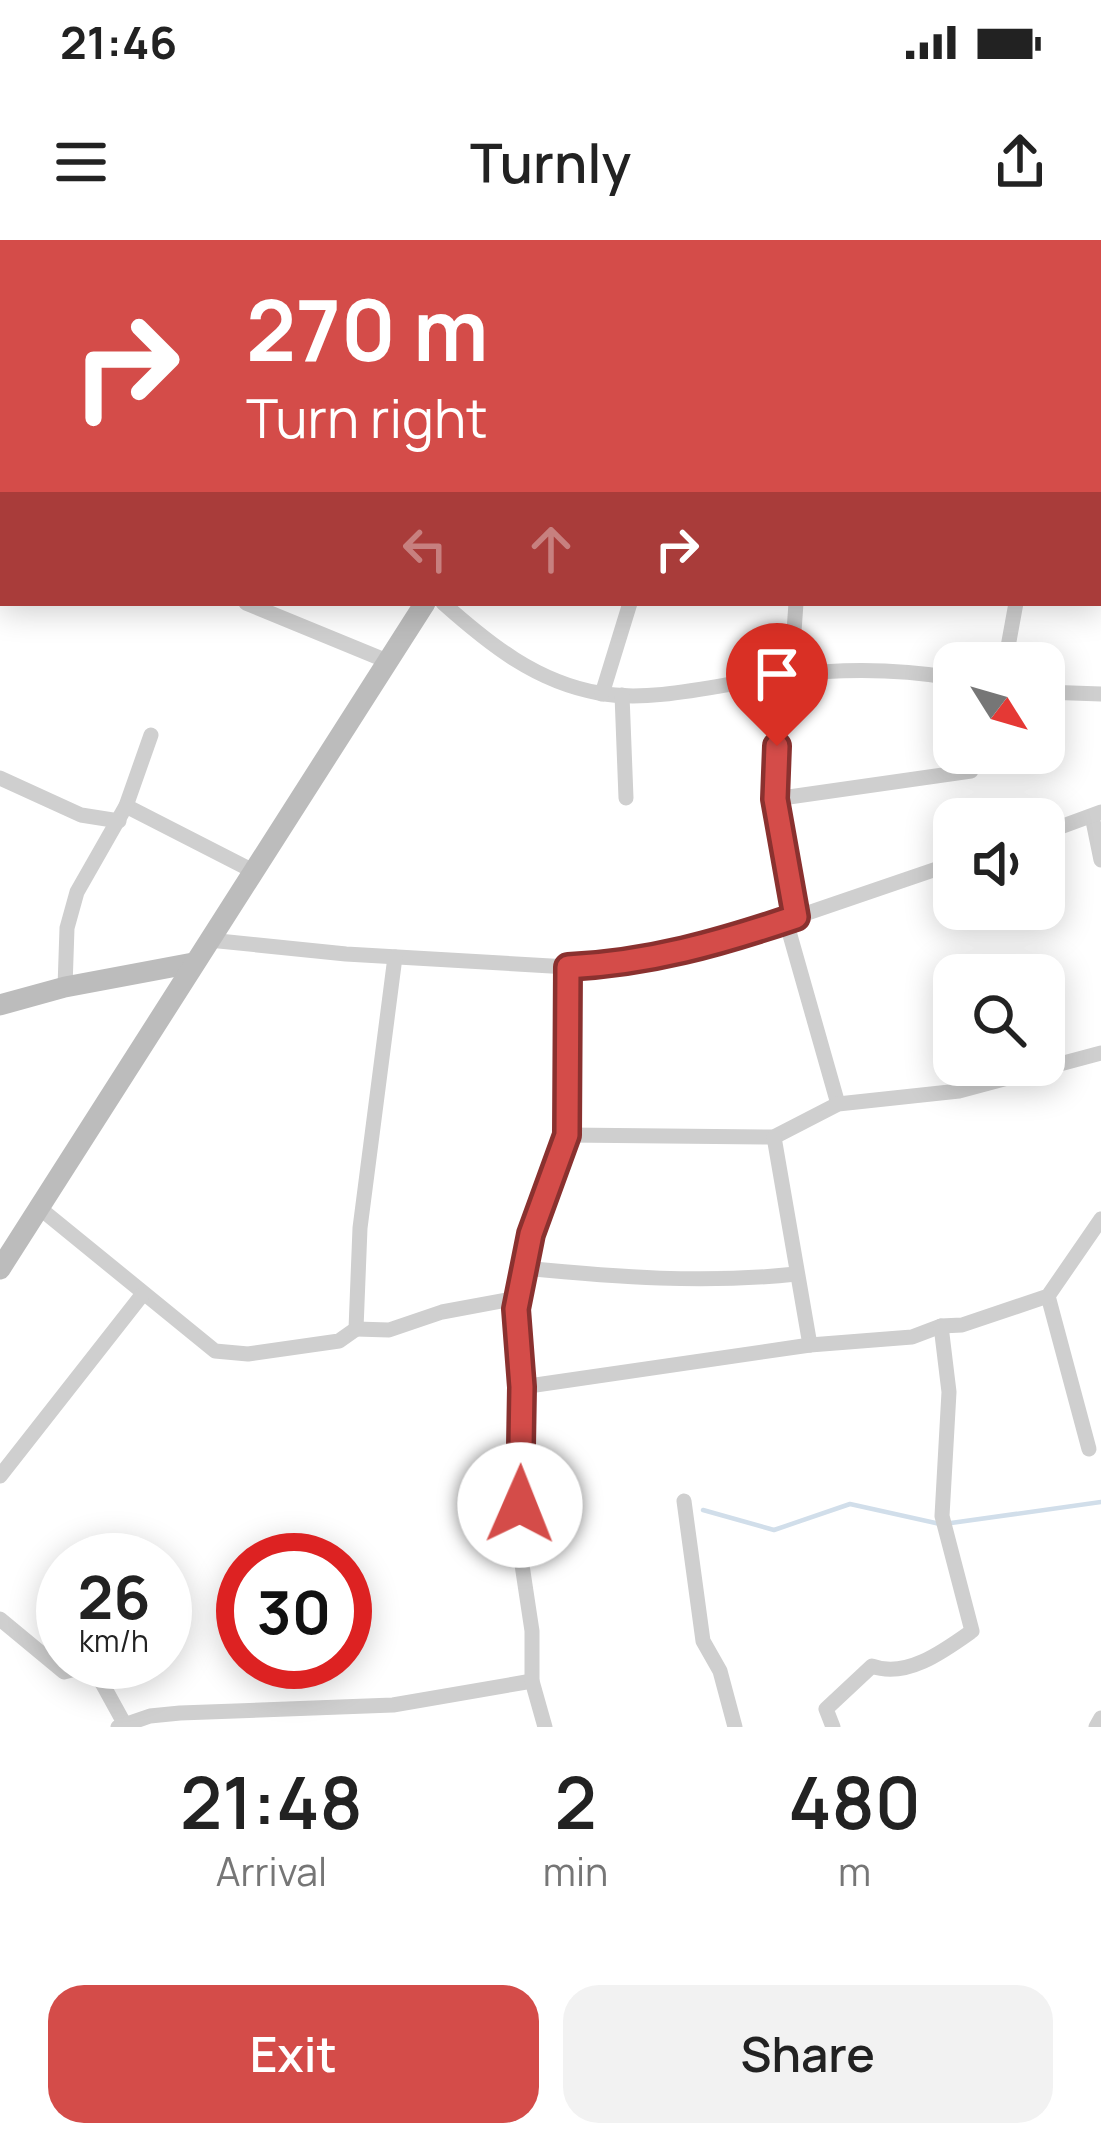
<!DOCTYPE html>
<html lang="en">
<head>
<meta charset="utf-8">
<style>
	body { margin:0; font-family:Manrope,sans-serif; background:#f2f2f2; color:#222; height:100vh; display:flex; flex-direction:column; font-size:45px; white-space:nowrap }
	* { box-sizing:border-box; margin:0 }
	p { font-size:39px; color:#767676 }
	.icon { flex:none; width:66px; height:66px; fill:none; stroke:currentColor; stroke-width:2; stroke-linecap:round; stroke-linejoin:round }
	.map { position:relative; height:1487px; overflow:hidden }
	.panel { display:flex; flex-direction:column; background:#fff; flex:1 }
	.panel>* { flex:none }
	.guide { position:absolute; left:0px; top:0px; width:1101px; height:366px; box-shadow:0 6px 30px #0003; background:#d44c49; color:#fff; overflow:hidden }
	.needle { width:78px; rotate:127deg }
	.fabs { position:absolute; left:933px; top:402px; display:grid; gap:24px }
	.fabs a { display:grid; place-items:center; width:132px; height:132px; border-radius:24px; background:#fff; box-shadow:0 6px 30px #0003; font-size:60px }
	.speed { position:absolute; left:36px; top:1293px; display:flex; gap:24px; font-size:60px; font-weight:700; text-align:center }
	.speed>* { display:grid; place-content:center; width:156px; height:156px; border-radius:50%; background:#fff; box-shadow:0 6px 30px #0003; line-height:1 }
	.speed small { font-size:30px; font-weight:400 }
	.speed .limit { border:18px solid #d22; background:#fff; color:#111 }
	.pin { position:absolute; display:grid; place-items:center; width:102px; height:102px; color:#fff; margin:-123px -51px; border-radius:50% 50% 50% 0; rotate:-45deg; box-shadow:0 0 12px #0007 }
	.pin .icon { rotate:45deg }
	.me { position:absolute; width:132px; margin:-66px; rotate:1deg; stroke-linejoin:round; filter:drop-shadow(0 0 9px #0008) }
	.turn { display:flex; align-items:center; gap:42px; height:252px; padding:0 48px; font-size:54px }
	.turn .icon { width:156px; height:156px; stroke-width:2.5 }
	.turn b { display:block; font-size:84px; line-height:102px }
	.lanes { display:flex; align-items:center; height:114px; padding:0 48px; background:#0003; justify-content:center; gap:60px; direction:ltr }
	.lanes .off { opacity:.35 }
	.eta { display:flex; justify-content:space-evenly; align-items:center; height:204px; text-align:center }
	.eta b { font-size:72px; font-weight:600; line-height:84px }
	.cta { display:flex; gap:24px; margin-top:auto; padding:24px 48px }
	.cta a { flex:1; height:138px; border-radius:36px; background:#d44c49; color:#fff; font-size:48px; font-weight:600; line-height:138px; text-align:center }
	.cta a+a { background:#f2f2f2; color:#222 }
	.status { display:flex; justify-content:space-between; align-items:center; height:84px; padding:0 60px; background:#fff; direction:ltr }
	.status svg { height:33px; fill:currentColor }
	header { display:flex; justify-content:space-between; align-items:center; height:156px; padding:0 48px; background:#fff; font-size:54px; font-weight:600 }
	.map>svg:first-child { display:block }
	.lines { fill:none; stroke-linecap:round; stroke-linejoin:round }
	.stream { stroke:#d1deea; stroke-width:4.5 }
	.street { stroke:#cfcfcf; stroke-width:15 }
	.secondary { stroke:#bcbcbc; stroke-width:21 }
	.route-casing { stroke:#8a312f; stroke-width:30 }
	.route { stroke:#d44c49; stroke-width:21 }
</style>
</head>
<body>
<div class="status"><b>21:46</b><svg viewBox="0 0 49 12"><path d="M0 12V9h3v3zM5 12V6h3v6zM10 12V3h3v9zM15 12V0h3v12zM26 1h20v11H26zM47 4h2v5h-2z"/></svg></div>
<header><svg class="icon" aria-label="menu" viewBox="0 0 24 24"><path d="M4 6h16M4 12h16M4 18h16"/></svg>Turnly<svg class="icon" aria-label="share" viewBox="0 0 24 24"><path d="M12 15V3M7 8l5-5 5 5M5 13v7h14v-7"/></svg></header>
<div class="map">
<svg width="1101" height="1487" viewBox="0 0 1101 1487">
	<rect width="100%" height="100%" fill="#fff"/>
	<g class="lines">
		<!-- stream -->
		<g class="stream">
			<path d="M703,1270L774,1290L850,1264L940,1284"/>
			<path d="M951,1283L1101,1262"/>
		</g>
		<!-- street -->
		<g class="street">
			<path d="M1022,3L1023,0"/>
			<path d="M1098,194L1101,195"/>
			<path d="M0,295L3,296"/>
			<path d="M246,363L387,421"/>
			<path d="M443,363C489,404 536,442 599,453C656,464 731,441 790,435C845,428 899,429 954,438"/>
			<path d="M1005,423L1016,363"/>
			<path d="M1044,452L1101,454"/>
			<path d="M602,454L630,363"/>
			<path d="M622,455L626,558"/>
			<path d="M0,538L81,575L119,581"/>
			<path d="M775,559L971,531"/>
			<path d="M126,566L253,631"/>
			<path d="M1092,576L1101,620"/>
			<path d="M1044,593L1101,572"/>
			<path d="M796,677L775,559L779,481L791,434L796,363"/>
			<path d="M786,681L838,864"/>
			<path d="M209,700L346,714L568,727L623,725L717,704L954,623"/>
			<path d="M65,747L67,688L77,652L126,566L151,495"/>
			<path d="M567,895L774,897L838,864L959,851L1101,813"/>
			<path d="M774,897L810,1105"/>
			<path d="M37,966L215,1111L248,1114L339,1101L356,1089L360,988L395,717"/>
			<path d="M524,1028C616,1037 704,1044 796,1034"/>
			<path d="M1048,1056L1089,1209"/>
			<path d="M356,1089L389,1090L442,1072L518,1058"/>
			<path d="M522,1147L810,1105L912,1097L941,1086L962,1085L1048,1056L1101,979"/>
			<path d="M0,1236L142,1055"/>
			<path d="M684,1261L703,1401L720,1431L735,1487"/>
			<path d="M0,1379L64,1432L87,1426L102,1443L124,1483"/>
			<path d="M118,1487L150,1476L180,1473L393,1465L532,1441"/>
			<path d="M545,1487L532,1441V1391L519,1305L522,1147L516,1069L531,994L567,895L568,727"/>
			<path d="M833,1487L826,1469L872,1426C906,1439 944,1411 972,1391L942,1276L949,1152L941,1086"/>
			<path d="M1096,1487L1101,1478"/>
		</g>
		<!-- secondary -->
		<g class="secondary">
			<path d="M656,3L657,0"/>
			<path d="M0,765L65,747L193,723"/>
			<path d="M0,1029L425,363"/>
		</g>
	</g>
	<g class="lines">
		<defs>
			<path id="route" d="M520,1265L522,1147L516,1069L531,994L567,895L568,727C649,723 719,703 796,677L775,559L777,506"/>
		</defs>
		<!-- route casing -->
		<use href="#route" class="route-casing"/>
		<!-- route -->
		<use href="#route" class="route"/>
	</g>
</svg>
<div class="fabs">
<a><svg class="needle" viewBox="-14 -14 28 28"><path d="M0-13l5 13h-10z" fill="#e53935"/><path d="M0 13l5-13h-10z" fill="#767676"/></svg></a>
<a><svg class="icon" aria-label="sound" viewBox="0 0 24 24"><path d="M4 9h4l5-4v14l-5-4H4zM17 9q2 3 0 6"/></svg></a>
<a><svg class="icon" aria-label="search" viewBox="0 0 24 24"><circle cx="10" cy="10" r="6"/><path d="M15 15l6 6"/></svg></a>
</div>
<div class="speed"><div>26<small>km/h</small></div><div class="limit">30</div></div>
<div class="pin" style="left:777px;top:506px;background:#d93025"><svg class="icon" aria-label="arrive" viewBox="0 0 24 24"><path d="M6 21V4h12l-3 4 3 4H6"/></svg></div>
<svg class="me" style="left:520px;top:1265px" viewBox="-20 -20 40 40"><circle r="19" fill="#fff"/><path d="M0-13L10 11 0 6-10 11z" fill="#d44c49"/></svg>
<div class="guide">
<div class="turn"><svg class="icon" aria-label="right" viewBox="0 0 24 24"><path d="M7 20v-9h11M14 6l5 5-5 5"/></svg><div><b>270 m</b>Turn right</div></div>
<div class="lanes"><svg class="icon off" aria-label="left" viewBox="0 0 24 24"><path d="M17 20v-9H6M10 6l-5 5 5 5"/></svg><svg class="icon off" aria-label="ahead" viewBox="0 0 24 24"><path d="M12 20V5M6 11l6-6 6 6"/></svg><svg class="icon" aria-label="right" viewBox="0 0 24 24"><path d="M7 20v-9h11M14 6l5 5-5 5"/></svg></div>
</div>
</div>
<section class="panel">
<div class="eta">
<div><b>21:48</b><p>Arrival</p></div>
<div><b>2</b><p>min</p></div>
<div><b>480</b><p>m</p></div>
</div>
<div class="cta"><a>Exit</a><a>Share</a></div>
</section>
</body>
</html>
